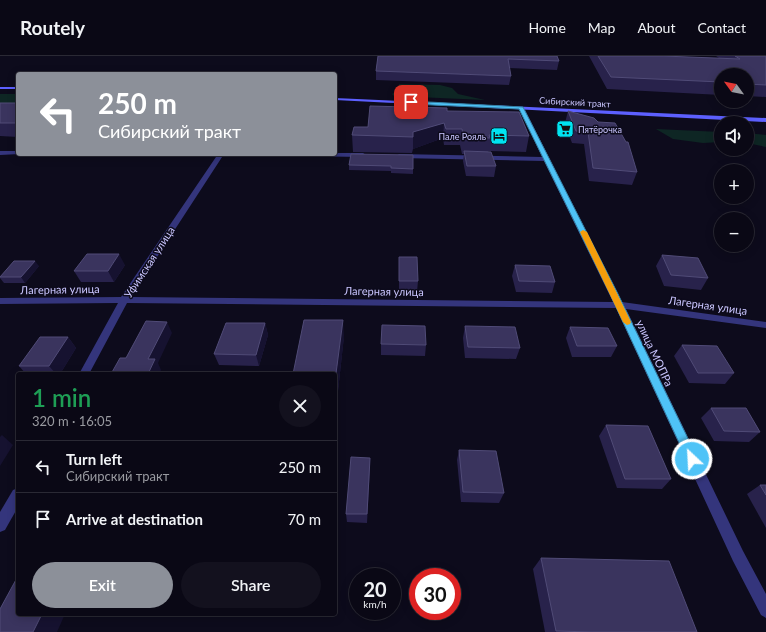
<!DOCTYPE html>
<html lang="en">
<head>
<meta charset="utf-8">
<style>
	body { margin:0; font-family:Lato,sans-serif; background:#13111e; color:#f1f3f6; height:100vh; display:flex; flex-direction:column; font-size:15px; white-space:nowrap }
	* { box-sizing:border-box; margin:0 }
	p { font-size:13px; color:#999aa0 }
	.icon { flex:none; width:22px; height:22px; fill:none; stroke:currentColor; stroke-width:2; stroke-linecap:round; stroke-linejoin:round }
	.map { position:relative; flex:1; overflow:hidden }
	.side { position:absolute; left:16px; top:316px; width:321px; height:244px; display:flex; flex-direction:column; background:#0a0815; border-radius:4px; box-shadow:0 2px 10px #0003,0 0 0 1px #2a2934 }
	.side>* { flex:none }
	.hud { position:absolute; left:16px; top:16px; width:321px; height:84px; border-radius:4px; box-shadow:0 2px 10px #0003,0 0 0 1px #2a2934; background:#8c9099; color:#fff; overflow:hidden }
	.needle { width:26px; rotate:303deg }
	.tools { position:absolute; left:714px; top:12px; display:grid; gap:8px }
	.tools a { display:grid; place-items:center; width:40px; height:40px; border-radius:50%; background:#0a0815; box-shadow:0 2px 10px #0003,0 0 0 1px #2a2934; font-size:20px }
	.speed { position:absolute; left:349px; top:512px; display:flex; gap:8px; font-size:20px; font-weight:700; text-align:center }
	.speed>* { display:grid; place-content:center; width:52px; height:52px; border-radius:50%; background:#0a0815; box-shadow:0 2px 10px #0003,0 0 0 1px #2a2934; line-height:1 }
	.speed small { font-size:10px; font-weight:400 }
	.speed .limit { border:6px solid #d22; background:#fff; color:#111 }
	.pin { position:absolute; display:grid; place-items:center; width:34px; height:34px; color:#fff; margin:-17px; border-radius:8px; box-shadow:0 2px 6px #0006 }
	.me { position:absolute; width:44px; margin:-22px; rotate:335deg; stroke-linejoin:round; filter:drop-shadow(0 0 3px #0008) }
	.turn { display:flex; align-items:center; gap:14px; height:84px; padding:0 16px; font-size:18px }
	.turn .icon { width:52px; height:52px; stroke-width:2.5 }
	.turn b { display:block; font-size:28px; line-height:34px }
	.round { display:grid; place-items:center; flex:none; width:42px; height:42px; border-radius:21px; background:#13111e }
	.summary { display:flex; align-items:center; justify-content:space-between; height:68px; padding:0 16px }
	h1 { font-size:24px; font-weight:600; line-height:30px; color:#1e9e55 }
	.cta { display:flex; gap:8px; margin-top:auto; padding:8px 16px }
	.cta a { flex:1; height:46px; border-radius:24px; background:#8c9099; color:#fff; font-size:16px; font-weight:600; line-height:46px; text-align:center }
	.cta a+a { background:#13111e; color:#f1f3f6 }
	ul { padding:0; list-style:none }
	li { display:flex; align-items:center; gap:12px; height:52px; padding:0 16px; border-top:1px solid #2a2934 }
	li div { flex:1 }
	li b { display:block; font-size:15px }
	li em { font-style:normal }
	header { display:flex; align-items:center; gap:24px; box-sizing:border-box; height:56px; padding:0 20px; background:#0a0815; border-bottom:1px solid #2a2934 }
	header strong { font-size:19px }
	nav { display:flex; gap:22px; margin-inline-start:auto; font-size:14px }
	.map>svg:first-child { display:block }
	.green { fill:#0e2624 }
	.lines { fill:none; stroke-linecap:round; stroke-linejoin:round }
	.street { fill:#34357c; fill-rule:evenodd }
	.secondary { fill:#5d60ff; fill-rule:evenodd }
	.wall { fill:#28224b }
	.shaded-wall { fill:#161230 }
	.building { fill:#3a345e; stroke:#504b77 }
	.route { fill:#4fc3f7; stroke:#337fa1 }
	.slow { fill:#f59e0b }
	.labels { text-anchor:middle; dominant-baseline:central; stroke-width:3; stroke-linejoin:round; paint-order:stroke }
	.far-street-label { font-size:9px; fill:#cac6ff; stroke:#0d0b1c }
	.far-poi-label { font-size:9px; fill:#cac6ff; stroke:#0d0b1c; text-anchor:start }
	.street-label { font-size:11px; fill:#cac6ff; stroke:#0d0b1c }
</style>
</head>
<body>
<header>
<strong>Routely</strong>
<nav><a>Home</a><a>Map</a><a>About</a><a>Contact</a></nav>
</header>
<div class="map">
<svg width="766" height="576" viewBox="0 0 766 576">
	<rect width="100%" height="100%" fill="#0d0b1c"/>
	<!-- green -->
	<g class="green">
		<path d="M399,28L440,29L452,32L458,38L485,44L394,40L392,38L400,33Z"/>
		<rect x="0" y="38" width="18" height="20"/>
		<path d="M656,73L721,76V86L703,87L673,83Z"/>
		<path d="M747,77L766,79V91L747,87Z"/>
	</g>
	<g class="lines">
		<!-- street -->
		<g class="street">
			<path d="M519,51L524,52L622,246L766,266V272L626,253L743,495L766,538V562L761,559L733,505L616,252L127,247L89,318H79L118,247L0,248V242L121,241L218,98H224L131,241L613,246L544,105L399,102L396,100L399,98L542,101Z"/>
			<path d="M0,95H18V98H20L0,99Z"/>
			<path d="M335,97H363L366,99L363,101L298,100L295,98H335Z"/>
			<path d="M18,432V451L5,474L0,476V456L13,434Z"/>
		</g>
		<!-- secondary -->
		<g class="secondary">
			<rect x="0" y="31" width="18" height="2"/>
			<path d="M335,42L766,62V66L335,44Z"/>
		</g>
	</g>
	<!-- wall -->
	<g class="wall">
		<path d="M378,0H557L559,5L557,14L509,12L511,20L509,29L376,24V15Z"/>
		<path d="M589,0H663L719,2L716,0H766V41L747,40V19H721V39L607,33Z"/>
		<path d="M0,47H18V81L0,80Z"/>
		<path d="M447,55L529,80L526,96L488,95L496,110L494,121L466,120L463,105L464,98H462L460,89H444L443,82L413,93L412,97L353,96L352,79L368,71Z"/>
		<path d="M568,55L637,116L632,129L589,125L584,88L572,87L565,67Z"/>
		<path d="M351,98L413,113V118L391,117V115L349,114V109Z"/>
		<path d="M662,199L708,222L701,234L664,230L656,210Z"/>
		<path d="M399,201L418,225L417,236H399Z"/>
		<path d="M125,209L114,226H81L74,215Z"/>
		<path d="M515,209L555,226L552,237L516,236L512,220Z"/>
		<path d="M39,210L25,227H4L0,222V220Z"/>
		<path d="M265,267L268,279L259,310L219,309L214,298Z"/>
		<path d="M465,270L520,292L516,303L465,302L463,282Z"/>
		<path d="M570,271L617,290L611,301H572L566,282Z"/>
		<path d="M344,280L337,344H335V318Z"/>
		<path d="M68,281L76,292L60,318H26L19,310Z"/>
		<path d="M381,288L426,289L425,300L381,299Z"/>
		<path d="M682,289L734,317L725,328L689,327L674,300Z"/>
		<path d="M711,352L760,376L749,386L714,385L701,362Z"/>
		<path d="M606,369L671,423L662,433L617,432L599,380Z"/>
		<path d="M459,394L504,437L499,447L461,446L457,404Z"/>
		<path d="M370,402V411L367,467L347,466L346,458Z"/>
		<path d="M760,429H766V472L747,438Z"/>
		<path d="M541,502L697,576H545L533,513Z"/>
	</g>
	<!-- shaded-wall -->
	<g class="shaded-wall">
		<path d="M444,67L443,82L413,93V76Z"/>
		<path d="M119,198L125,209L114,226L108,215Z"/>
		<path d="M35,205L39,210L25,227L21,221Z"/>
		<path d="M343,264L344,280L337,344L335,331V325Z"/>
		<path d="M167,266L172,277L158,307L161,314L159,318H148V303Z"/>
		<path d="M265,267L268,279L259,310L256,299Z"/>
		<path d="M68,281L76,292L60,318H56L49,310Z"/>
		<path d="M2,379L13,389L0,410V381Z"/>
		<path d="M370,402V411L367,467V458Z"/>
		<path d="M42,558H65L57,576H33Z"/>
	</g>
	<!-- building -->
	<g class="building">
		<path d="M378,0H557L559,5L508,3L511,20L376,15Z"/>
		<path d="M598,0H663L740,3L735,0H766V29L747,28V19H721V26L611,21Z"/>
		<rect x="0" y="47" width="18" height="20"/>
		<path d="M370,50L447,52V55L519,56L529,80L489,79L490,82H464L462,73H446L444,67L413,76V81L352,79L354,71H368Z"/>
		<path d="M568,55L594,62L598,66L615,67L626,86H628L637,116L593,112L588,76L576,75Z"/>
		<path d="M464,95L491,96L496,110H467Z"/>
		<path d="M351,98L413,99V113L391,112V110L349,109Z"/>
		<path d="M87,198H119L108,215H74Z"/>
		<path d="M662,199L698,202L708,222L671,219Z"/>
		<path d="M399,201H417L418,225H399Z"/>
		<path d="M14,205H35L21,221H0Z"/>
		<path d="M515,209L550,210L555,226L519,225Z"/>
		<path d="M304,264H343L335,325V318H293Z"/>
		<path d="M146,265L167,266L148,303H155L148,318H111L120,302H126Z"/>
		<path d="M226,267H265L256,299L214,298Z"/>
		<path d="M382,269L425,270L426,289L381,288Z"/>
		<path d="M465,270L515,271L520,292L468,291Z"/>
		<path d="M570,271L608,272L617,290H577Z"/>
		<path d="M40,281H68L49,310H19Z"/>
		<path d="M682,289L717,290L734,317H698Z"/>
		<path d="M711,352H746L760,376L724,375Z"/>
		<path d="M606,369L648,370L671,423H625Z"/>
		<path d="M459,394L496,395L504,437L463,436Z"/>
		<path d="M351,401L370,402L367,458H346Z"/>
		<path d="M760,429H766V439Z"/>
		<path d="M541,502L669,505L697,576H593L556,575Z"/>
		<path d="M18,520V558H42L33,576H0V553Z"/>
	</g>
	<!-- route -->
	<path class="route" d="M410,45L523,51L617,236L696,399L698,403L696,406L692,408L688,406L609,236L519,53L411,48Z"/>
	<!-- slow -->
	<path class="slow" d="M583,174L587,176L631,266L630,268L627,269L623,266L580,176Z"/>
	<!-- icons -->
	<defs>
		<symbol id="supermarket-square" viewBox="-11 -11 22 22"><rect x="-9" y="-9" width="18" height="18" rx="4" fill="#00e4f1" stroke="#0d0b1c"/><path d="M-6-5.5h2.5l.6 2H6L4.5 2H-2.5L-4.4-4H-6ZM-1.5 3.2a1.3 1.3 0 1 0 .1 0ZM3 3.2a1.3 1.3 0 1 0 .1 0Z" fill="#111"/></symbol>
		<symbol id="hotel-square" viewBox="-11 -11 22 22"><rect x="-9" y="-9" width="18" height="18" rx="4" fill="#00e4f1" stroke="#0d0b1c"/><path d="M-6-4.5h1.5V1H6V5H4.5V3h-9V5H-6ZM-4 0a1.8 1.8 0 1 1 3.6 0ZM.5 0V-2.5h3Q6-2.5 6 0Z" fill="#111"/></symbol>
	</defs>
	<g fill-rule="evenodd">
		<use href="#supermarket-square" x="555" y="63" width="20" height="20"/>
		<use href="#hotel-square" x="489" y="70" width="20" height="20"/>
	</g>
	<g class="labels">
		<!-- far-street labels -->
		<g class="far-street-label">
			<text transform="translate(575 46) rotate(3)">Сибирский тракт</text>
		</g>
		<!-- far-poi labels -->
		<g class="far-poi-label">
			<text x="578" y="73">Пятёрочка</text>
			<text x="486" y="80" text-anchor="end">Пале Рояль</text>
		</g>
		<!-- street labels -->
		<g class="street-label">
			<text transform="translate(149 206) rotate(-57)">Уфимская улица</text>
			<text transform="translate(60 233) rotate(-1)">Лагерная улица</text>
			<text transform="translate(384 235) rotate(1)">Лагерная улица</text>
			<text transform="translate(708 249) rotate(8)">Лагерная улица</text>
			<text transform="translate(655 297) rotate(65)">улица МОПРа</text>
		</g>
	</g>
</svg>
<div class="tools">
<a><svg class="needle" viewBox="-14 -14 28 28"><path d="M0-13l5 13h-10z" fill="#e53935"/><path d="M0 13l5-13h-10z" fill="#999aa0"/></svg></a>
<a><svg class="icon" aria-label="sound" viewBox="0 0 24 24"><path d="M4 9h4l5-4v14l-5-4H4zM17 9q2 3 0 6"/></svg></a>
<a>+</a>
<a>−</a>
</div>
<div class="speed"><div>20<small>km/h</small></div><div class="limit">30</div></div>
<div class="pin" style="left:411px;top:46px;background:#d93025"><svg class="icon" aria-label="arrive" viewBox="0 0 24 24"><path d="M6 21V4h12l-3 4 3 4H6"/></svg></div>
<svg class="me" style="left:692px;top:403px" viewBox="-20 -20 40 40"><circle r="17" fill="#4fc3f7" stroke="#fff" stroke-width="3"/><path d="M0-11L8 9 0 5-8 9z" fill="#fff"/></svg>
<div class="hud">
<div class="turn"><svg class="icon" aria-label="left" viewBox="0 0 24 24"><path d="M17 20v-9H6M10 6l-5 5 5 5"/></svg><div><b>250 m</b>Сибирский тракт</div></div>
</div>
<section class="side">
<div class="summary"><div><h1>1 min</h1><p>320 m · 16:05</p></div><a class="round"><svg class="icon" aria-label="close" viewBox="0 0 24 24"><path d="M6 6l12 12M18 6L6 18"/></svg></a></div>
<ul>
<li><svg class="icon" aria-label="left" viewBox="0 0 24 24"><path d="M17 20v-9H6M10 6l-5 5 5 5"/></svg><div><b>Turn left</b><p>Сибирский тракт</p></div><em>250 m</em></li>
<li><svg class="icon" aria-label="arrive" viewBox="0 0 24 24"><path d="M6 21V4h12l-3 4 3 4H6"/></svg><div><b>Arrive at destination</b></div><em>70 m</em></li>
</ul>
<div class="cta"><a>Exit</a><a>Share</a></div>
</section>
</div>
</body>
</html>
